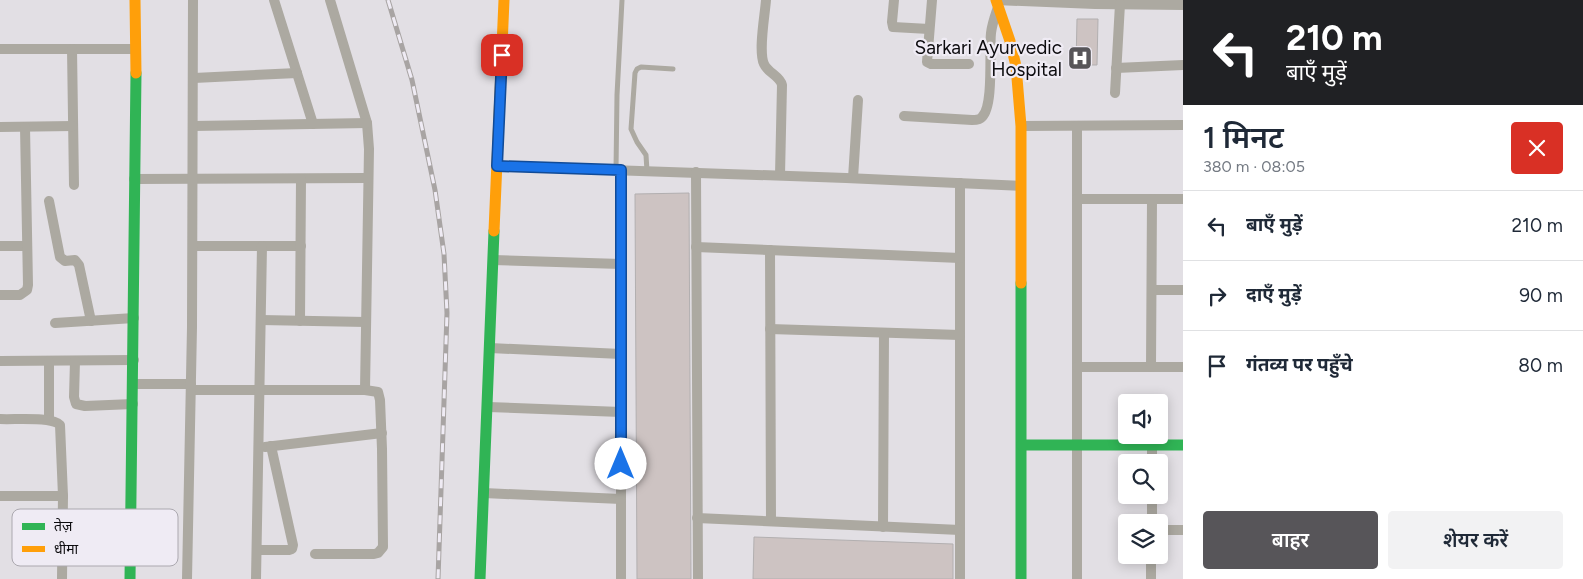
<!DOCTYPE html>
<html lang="hi">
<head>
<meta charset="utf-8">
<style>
	body { margin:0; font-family:Figtree,"Noto Sans Devanagari",sans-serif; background:#f2f2f3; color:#1f2937; height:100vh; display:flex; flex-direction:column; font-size:19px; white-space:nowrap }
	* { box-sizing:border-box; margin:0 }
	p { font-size:16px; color:#747a83 }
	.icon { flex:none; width:28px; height:28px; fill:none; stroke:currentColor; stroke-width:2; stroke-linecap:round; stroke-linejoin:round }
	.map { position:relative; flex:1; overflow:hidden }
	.sheet { display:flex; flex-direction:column; background:#fff; width:400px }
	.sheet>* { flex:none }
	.hud { background:#202124; color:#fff; overflow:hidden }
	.tools { position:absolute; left:1118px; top:394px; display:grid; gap:10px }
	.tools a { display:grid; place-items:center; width:50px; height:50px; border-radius:5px; background:#fff; box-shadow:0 2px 12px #0003; font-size:25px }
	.pin { position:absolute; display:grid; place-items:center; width:42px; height:42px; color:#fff; margin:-21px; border-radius:10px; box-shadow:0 2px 8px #0006 }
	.me { position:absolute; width:55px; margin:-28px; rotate:0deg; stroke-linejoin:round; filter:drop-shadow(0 0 4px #0008) }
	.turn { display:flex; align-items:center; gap:18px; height:105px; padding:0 20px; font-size:22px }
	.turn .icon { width:65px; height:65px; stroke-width:2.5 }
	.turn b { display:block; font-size:35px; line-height:42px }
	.round { display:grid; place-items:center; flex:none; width:52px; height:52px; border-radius:5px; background:#f2f2f3 }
	.summary { display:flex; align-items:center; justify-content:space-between; height:85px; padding:0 20px }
	h1 { font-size:30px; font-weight:600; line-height:38px }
	.primary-button { display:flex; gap:10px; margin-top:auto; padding:10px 20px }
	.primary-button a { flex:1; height:58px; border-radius:5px; background:#575559; color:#fff; font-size:20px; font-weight:600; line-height:58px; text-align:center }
	.primary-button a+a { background:#f2f2f3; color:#1f2937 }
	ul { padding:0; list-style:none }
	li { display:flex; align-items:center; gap:15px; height:70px; padding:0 20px; border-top:1px solid #e0e1e3 }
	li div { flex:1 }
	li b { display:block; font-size:19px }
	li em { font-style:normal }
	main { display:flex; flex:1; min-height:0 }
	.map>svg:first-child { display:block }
	.building { fill:#cdc3c2; stroke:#b2afb0 }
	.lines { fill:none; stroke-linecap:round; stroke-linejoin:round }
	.lane { stroke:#aca9a1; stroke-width:5 }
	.street { stroke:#aca9a1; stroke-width:10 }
	.fast { stroke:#30b455; stroke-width:11 }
	.slow { stroke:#ff9f0a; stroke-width:11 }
	.rail-casing { stroke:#a8a4a3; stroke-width:5 }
	.rail { stroke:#efebf4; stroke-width:3; stroke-dasharray:9; stroke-linecap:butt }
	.route-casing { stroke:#114b97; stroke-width:12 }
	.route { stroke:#1a73e8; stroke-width:9 }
	.labels { text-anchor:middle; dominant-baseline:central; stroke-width:4.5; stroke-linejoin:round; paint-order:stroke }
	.poi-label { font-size:19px; fill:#0c0b0e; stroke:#efebf4; text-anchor:end }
	.key { fill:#efebf4; stroke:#aba8af; stroke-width:1 }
	.key-label { font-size:14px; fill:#0c0b0e }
</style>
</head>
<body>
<main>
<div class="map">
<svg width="1183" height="579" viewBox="0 0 1183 579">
	<rect width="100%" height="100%" fill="#e2dfe4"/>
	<!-- building -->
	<g class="building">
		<path d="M1077,19H1098L1097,65H1076Z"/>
		<path d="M689,193L691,579H637L635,194Z"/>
		<path d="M754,537L953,544V579H753Z"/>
	</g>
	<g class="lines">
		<!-- lane -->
		<g class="lane">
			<path d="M616,170L617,95L622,0"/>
			<path d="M647,171L646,155L637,142L631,129L635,73L637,69L641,67L673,69"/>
		</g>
		<!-- street -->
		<g class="street">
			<path d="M274,0L313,124"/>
			<path d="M330,0L367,123L369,149L365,390"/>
			<path d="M766,0C765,15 758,51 764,64C768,73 780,76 782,85L780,175"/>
			<path d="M894,0L892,22L893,27L929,29"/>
			<path d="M932,0L927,62L931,64H969"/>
			<path d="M996,0L1095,4L1183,5"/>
			<path d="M0,49H136"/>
			<path d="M72,49L74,185"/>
			<path d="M1116,68L1183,65"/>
			<path d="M194,78L297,73"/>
			<path d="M1115,93L1120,4"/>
			<path d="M904,116L972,120C975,120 980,120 982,117C994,106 989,51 991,33C992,24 995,16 998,7"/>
			<path d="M193,126L367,123"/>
			<path d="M1021,126L1183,125"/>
			<path d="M1077,126V579"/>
			<path d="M0,127L73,126"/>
			<path d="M497,166L846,178L1021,186"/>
			<path d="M621,170V579"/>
			<path d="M696,172L698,579"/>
			<path d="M853,178L858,100"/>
			<path d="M134,179L368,178"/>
			<path d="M960,183V579"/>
			<path d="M1077,199H1183"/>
			<path d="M49,201L60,257L65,261L75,260L79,265L91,321"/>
			<path d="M0,246H27"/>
			<path d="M193,246H301"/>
			<path d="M696,247L960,258"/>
			<path d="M770,250L771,521"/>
			<path d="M493,260L621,264"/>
			<path d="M1152,290H1183"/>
			<path d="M0,295H20L27,290L28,285L25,127"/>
			<path d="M261,320L366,322"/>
			<path d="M300,321L301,179"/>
			<path d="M55,323L134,318"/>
			<path d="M770,329L960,335"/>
			<path d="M490,348L621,354"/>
			<path d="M0,361L134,360"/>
			<path d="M49,361V420"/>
			<path d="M75,361L74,397L76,404L85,406L133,404"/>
			<path d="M1077,367H1183"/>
			<path d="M1151,367L1152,199"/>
			<path d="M133,384H191"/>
			<path d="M191,390H365L378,392L380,400L382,449L383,547L378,553L374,554H315"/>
			<path d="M488,407L621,412"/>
			<path d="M0,419C13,420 52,416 60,425L63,496L62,579"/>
			<path d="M265,447L382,433"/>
			<path d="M1152,462V445"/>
			<path d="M484,493L621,499"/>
			<path d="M0,496H63"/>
			<path d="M697,518L960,530"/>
			<path d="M1152,522V495"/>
			<path d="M883,527L884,333"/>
			<path d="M1159,530H1183"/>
			<path d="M258,550H289L292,549L293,545L271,446"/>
			<path d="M187,579L192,327L193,0"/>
			<path d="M256,579L262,246"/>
			<path d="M1151,579V555"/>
		</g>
		<!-- fast -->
		<g class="fast">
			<path d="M1021,283V579"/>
			<path d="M1022,445H1183"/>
			<path d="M130,579L136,73"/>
			<path d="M480,579L494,231"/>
		</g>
		<!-- slow -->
		<g class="slow">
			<path d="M135,0L136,73"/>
			<path d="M996,0L1010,41L1016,66L1021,126V283"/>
			<path d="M494,231L504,0"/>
		</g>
		<defs>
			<path id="rail" d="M388,0L412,80L435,190L444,254L447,313L438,579"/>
		</defs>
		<!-- rail casing -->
		<use href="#rail" class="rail-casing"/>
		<!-- rail -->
		<use href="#rail" class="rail"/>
	</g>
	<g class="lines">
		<defs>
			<path id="route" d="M502,55L497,166L621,170V464"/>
		</defs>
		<!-- route casing -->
		<use href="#route" class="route-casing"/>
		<!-- route -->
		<use href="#route" class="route"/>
	</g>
	<!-- icons -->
	<defs>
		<symbol id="hospital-square" viewBox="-11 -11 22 22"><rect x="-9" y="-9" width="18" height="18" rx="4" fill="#575559" stroke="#efebf4"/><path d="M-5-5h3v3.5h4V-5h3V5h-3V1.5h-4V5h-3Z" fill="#fff"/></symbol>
	</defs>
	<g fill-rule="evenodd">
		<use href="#hospital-square" x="1066" y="44" width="28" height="28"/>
	</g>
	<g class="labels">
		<!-- poi labels -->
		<g class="poi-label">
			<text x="1062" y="47">Sarkari Ayurvedic<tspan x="1062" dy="22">Hospital</tspan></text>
		</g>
	</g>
	<!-- legend -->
	<rect x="12" y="509" width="166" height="57" rx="8" class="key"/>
	<rect x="22" y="523" width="23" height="7" fill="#30b455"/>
	<rect x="22" y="546" width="23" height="6" fill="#ff9f0a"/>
	<g class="key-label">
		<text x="54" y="531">तेज़</text>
		<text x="54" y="554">धीमा</text>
	</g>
</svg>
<div class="tools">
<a><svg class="icon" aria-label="sound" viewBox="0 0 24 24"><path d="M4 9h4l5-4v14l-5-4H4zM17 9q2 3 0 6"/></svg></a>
<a><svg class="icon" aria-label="search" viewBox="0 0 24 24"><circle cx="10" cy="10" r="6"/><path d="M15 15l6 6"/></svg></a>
<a><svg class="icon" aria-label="layers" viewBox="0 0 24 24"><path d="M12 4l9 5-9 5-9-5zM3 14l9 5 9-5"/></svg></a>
</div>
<div class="pin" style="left:502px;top:55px;background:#d93025"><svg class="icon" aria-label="arrive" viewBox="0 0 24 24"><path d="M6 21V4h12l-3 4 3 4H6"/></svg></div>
<svg class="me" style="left:621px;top:464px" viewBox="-20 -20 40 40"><circle r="19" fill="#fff"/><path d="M0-13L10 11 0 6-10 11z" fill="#1a73e8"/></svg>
</div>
<section class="sheet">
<div class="hud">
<div class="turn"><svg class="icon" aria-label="left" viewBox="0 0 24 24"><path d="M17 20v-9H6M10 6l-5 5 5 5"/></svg><div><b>210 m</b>बाएँ मुड़ें</div></div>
</div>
<div class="summary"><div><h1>1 मिनट</h1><p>380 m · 08:05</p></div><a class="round" style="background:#d93025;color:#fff"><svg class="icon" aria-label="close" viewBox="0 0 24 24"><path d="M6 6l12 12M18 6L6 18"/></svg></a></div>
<ul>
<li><svg class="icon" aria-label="left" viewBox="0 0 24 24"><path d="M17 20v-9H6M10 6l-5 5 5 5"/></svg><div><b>बाएँ मुड़ें</b></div><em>210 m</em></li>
<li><svg class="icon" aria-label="right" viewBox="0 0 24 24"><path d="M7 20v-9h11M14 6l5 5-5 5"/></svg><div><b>दाएँ मुड़ें</b></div><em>90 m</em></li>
<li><svg class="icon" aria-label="arrive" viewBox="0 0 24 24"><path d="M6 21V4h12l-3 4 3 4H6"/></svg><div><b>गंतव्य पर पहुँचे</b></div><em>80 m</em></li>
</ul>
<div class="primary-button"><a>बाहर</a><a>शेयर करें</a></div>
</section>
</main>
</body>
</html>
